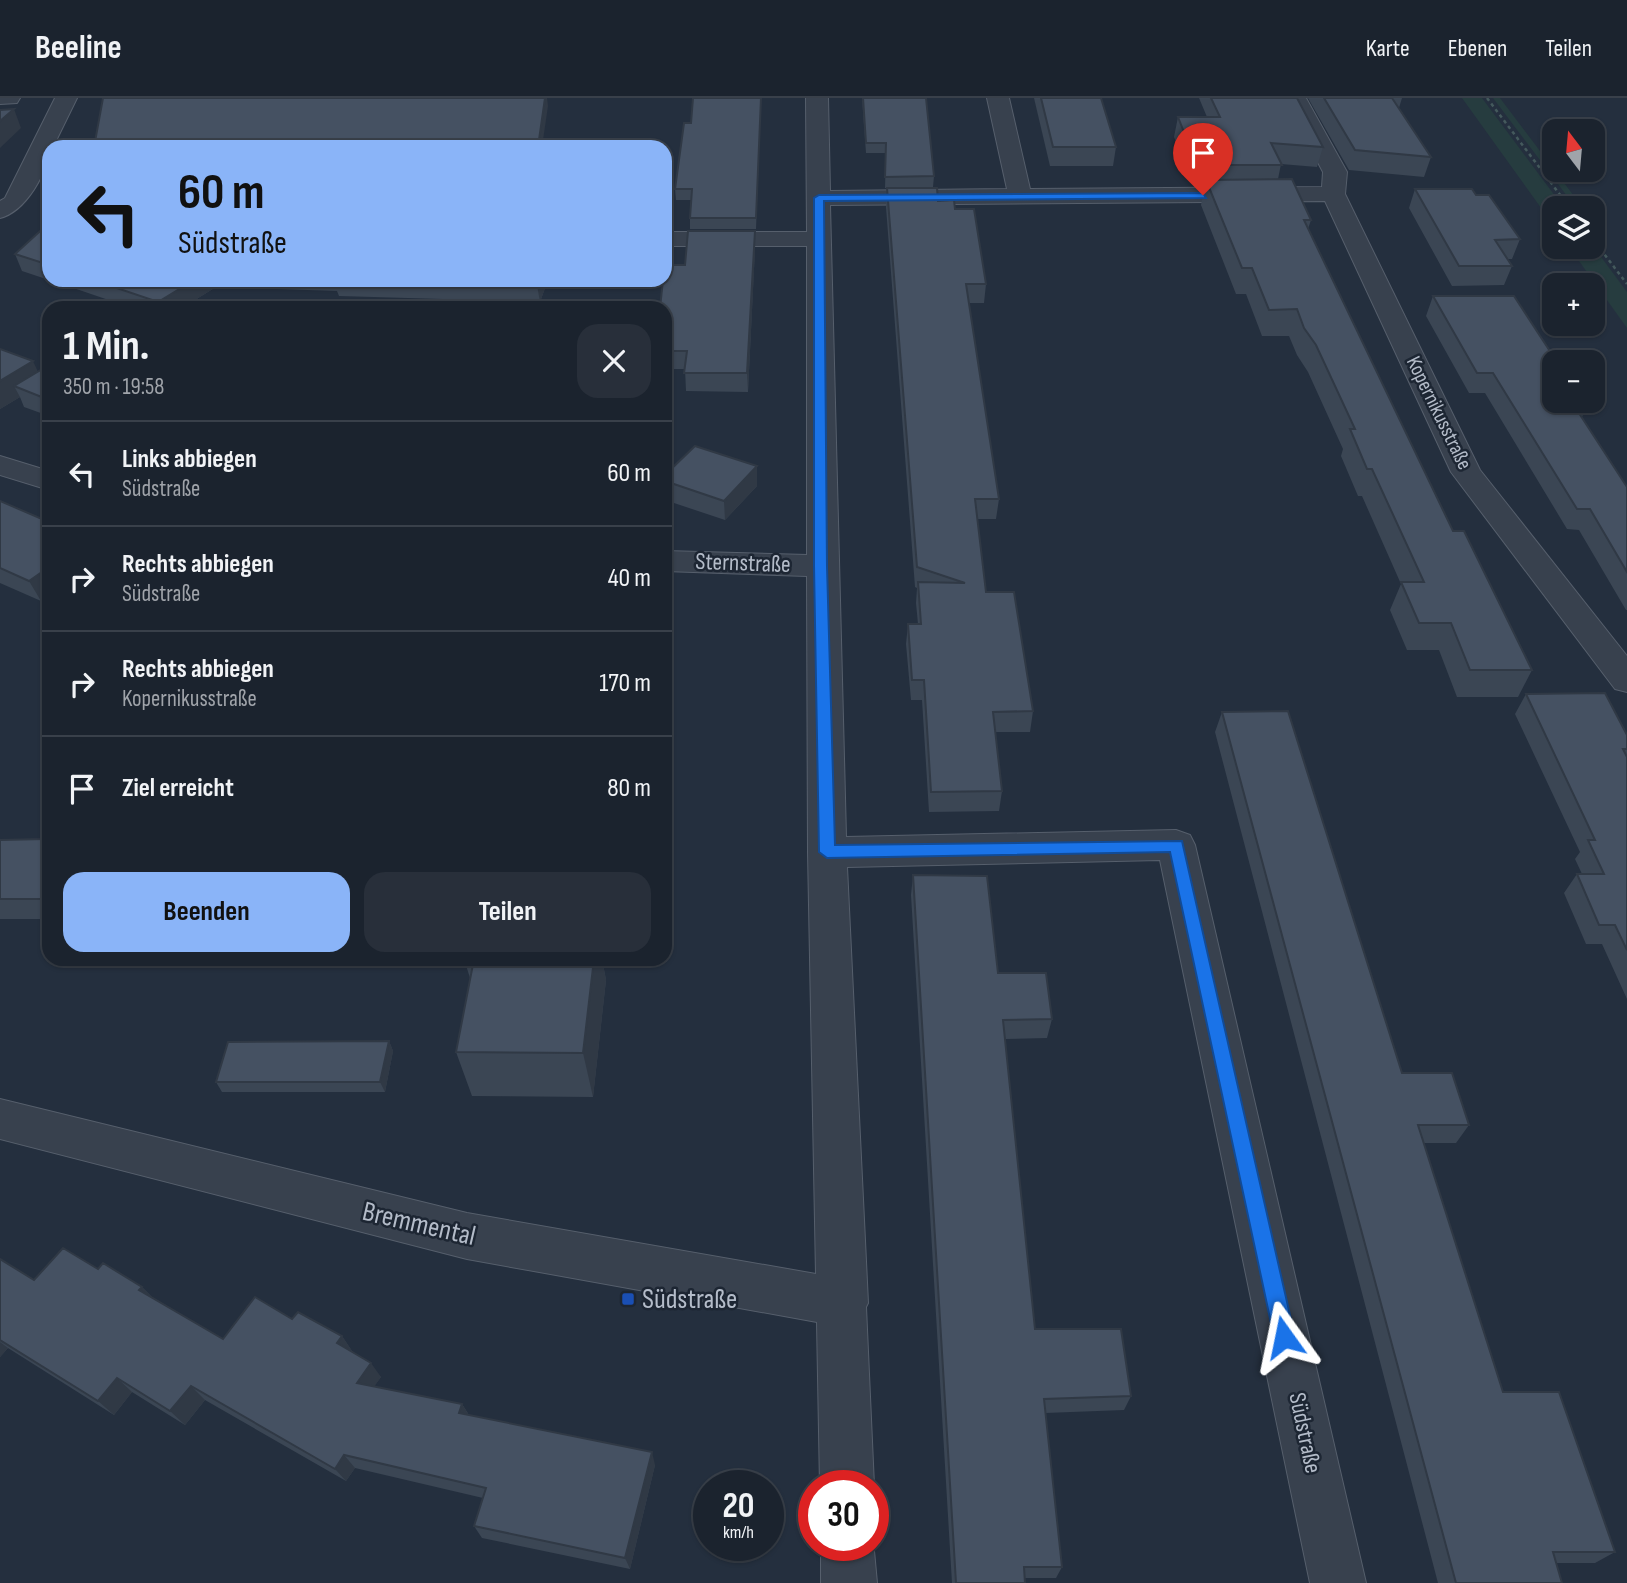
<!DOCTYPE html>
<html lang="de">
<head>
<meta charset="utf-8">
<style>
	body { margin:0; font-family:"Sofia Sans Condensed",sans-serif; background:#282f3a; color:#f1f3f6; height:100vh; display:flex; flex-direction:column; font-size:26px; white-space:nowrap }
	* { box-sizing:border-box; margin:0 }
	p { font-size:23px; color:#a0a4aa }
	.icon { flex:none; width:38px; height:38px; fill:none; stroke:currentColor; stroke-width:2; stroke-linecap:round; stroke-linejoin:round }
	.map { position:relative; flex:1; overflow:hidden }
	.side { position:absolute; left:42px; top:203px; width:630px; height:665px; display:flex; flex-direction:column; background:#1b232e; border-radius:21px; box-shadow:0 2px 5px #0004,0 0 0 2px #39404a }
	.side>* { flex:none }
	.guide { position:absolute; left:42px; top:42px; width:630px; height:147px; border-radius:21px; box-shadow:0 2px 5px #0004,0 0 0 2px #39404a; background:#8ab4f8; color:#111; overflow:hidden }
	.needle { width:46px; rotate:344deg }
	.buttons { position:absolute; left:1542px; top:21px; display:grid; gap:14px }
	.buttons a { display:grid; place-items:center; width:63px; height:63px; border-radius:14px; background:#1b232e; box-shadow:0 2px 5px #0004,0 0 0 2px #39404a; font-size:35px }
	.speed { position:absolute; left:693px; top:1372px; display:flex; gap:14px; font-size:35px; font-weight:700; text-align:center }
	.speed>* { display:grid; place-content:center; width:91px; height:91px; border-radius:50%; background:#1b232e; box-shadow:0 2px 5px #0004,0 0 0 2px #39404a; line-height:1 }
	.speed small { font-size:18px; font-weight:400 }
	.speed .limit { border:10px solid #d22; background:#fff; color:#111 }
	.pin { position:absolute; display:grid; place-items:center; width:60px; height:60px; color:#fff; margin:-72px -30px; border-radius:50% 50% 50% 0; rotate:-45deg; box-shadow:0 0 7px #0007 }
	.pin .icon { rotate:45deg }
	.me { position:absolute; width:77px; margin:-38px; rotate:348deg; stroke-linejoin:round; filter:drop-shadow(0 0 5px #0008) }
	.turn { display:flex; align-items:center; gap:24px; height:147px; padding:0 21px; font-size:32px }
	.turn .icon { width:91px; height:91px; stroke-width:2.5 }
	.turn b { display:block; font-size:49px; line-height:60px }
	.round { display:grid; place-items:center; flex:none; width:74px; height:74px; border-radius:21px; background:#282f3a }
	.summary { display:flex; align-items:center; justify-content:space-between; height:119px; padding:0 21px }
	h1 { font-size:42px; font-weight:700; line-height:52px }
	.cta { display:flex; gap:14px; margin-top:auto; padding:14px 21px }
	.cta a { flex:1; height:80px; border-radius:21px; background:#8ab4f8; color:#111; font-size:28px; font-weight:700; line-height:80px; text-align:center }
	.cta a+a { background:#282f3a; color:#f1f3f6 }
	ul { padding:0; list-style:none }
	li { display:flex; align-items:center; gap:21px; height:105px; padding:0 21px; border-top:2px solid #39404a }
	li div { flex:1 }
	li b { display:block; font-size:26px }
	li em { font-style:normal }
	header { display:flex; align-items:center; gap:42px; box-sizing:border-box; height:98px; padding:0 35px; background:#1b232e; border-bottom:2px solid #39404a }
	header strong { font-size:33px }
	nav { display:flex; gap:38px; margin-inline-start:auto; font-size:24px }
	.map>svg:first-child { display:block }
	.green { fill:#263c3f }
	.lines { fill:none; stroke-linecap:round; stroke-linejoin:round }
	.minor-casing { stroke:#565f6c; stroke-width:2 }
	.path { stroke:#44595c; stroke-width:2.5; stroke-dasharray:3.5 3.5; stroke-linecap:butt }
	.minor { fill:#38414e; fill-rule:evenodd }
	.wall { fill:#3b4654 }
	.shaded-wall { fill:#303945 }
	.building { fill:#455162; stroke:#303945; stroke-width:2 }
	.route { fill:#1a73e8; stroke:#114b97; stroke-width:2 }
	.transit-dot { fill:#1a4fb4; stroke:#1d2633; stroke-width:2.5 }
	.labels { text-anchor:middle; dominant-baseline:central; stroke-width:5; stroke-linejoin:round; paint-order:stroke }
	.far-street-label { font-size:21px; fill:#b4bcc9; stroke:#1d2633 }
	.street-label { font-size:24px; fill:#b4bcc9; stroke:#1d2633 }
	.near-street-label { font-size:28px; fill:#b4bcc9; stroke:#1d2633 }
	.near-poi-label { font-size:28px; fill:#b4bcc9; stroke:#1d2633; text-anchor:start }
</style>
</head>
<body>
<header>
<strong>Beeline</strong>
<nav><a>Karte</a><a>Ebenen</a><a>Teilen</a></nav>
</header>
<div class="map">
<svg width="1627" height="1485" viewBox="0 0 1627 1485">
	<rect width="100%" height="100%" fill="#242f3e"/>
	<!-- green -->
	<g class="green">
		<path d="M1462,0H1482L1564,110H1554V128Z"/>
		<path d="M1493,0H1500L1583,110H1576Z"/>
		<path d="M1593,148L1627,194V230L1569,149Z"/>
	</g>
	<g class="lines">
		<defs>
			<g id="minor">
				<path d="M0,0H20L17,5L0,6Z"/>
				<path d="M55,0H77L53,49H49C49,74 25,114 0,120V103L5,100Z"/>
				<path d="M806,0H828L830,93L1007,91L987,0H1009L1030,91L1322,89L1323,74L1284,0H1306L1347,74L1345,96L1480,372L1627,558V594L1615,591L1451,374L1325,103L830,107L846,739L1176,732L1190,737L1195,747L1366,1485H1310L1160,762L847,769L868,1205L866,1209L874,1388L873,1389L820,1388L817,1224L467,1161L0,1041V1001L467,1115L816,1176L808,754L807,478L665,473V453L807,457V148H665V134H807Z"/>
				<path d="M0,358L49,373V392L0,377Z"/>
				<path d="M873,1442L877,1485H821V1447H873Z"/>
			</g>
		</defs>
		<!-- minor casing -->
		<use href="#minor" class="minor-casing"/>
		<!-- path -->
		<g class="path">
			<path d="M1487,0L1570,110"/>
			<path d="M1592,140L1627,186"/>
		</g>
		<!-- minor -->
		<use href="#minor" class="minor"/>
	</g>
	<!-- wall -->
	<g class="wall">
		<path d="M761,0L756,131H690V120L691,102H676L675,91L691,25Z"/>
		<path d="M862,0H926L934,78L933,89L885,90L886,55H866Z"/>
		<path d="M1034,0H1101L1116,49L1113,68H1050Z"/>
		<path d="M1199,0H1297L1323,49L1317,69L1281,66L1278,81L1311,122L1308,131L1453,433L1532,572L1518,599H1457L1439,552H1407L1390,512L1401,486L1362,398H1358L1341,358L1343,351L1308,274L1297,257L1289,238H1262L1246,196H1236L1201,107L1205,87H1193L1174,39L1178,19H1207Z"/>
		<path d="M1308,0H1402L1399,10L1431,59L1424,79L1349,72Z"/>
		<path d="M887,90L938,103L955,111L986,186L984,205H969L999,401L996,421H977L986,494L1033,613L1030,634H995L1002,693L999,713L929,714L922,602H911L906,546L908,526H918L916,505L917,490L915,489L886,109Z"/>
		<path d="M1415,91L1476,97L1520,141L1512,161H1507L1512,168L1504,187L1452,188L1409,110Z"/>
		<path d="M49,125V182L22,173L15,156Z"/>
		<path d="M755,133V151L748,294L686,293L685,271H665V210L685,167Z"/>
		<path d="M50,182H548L540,204L339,198L337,193L216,189L182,210H132Z"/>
		<path d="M1433,198L1586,309L1582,319L1627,389V512H1626L1579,432L1567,431L1485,295H1469L1426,218Z"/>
		<path d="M0,251L38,274L49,267V318L24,309L20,299L0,311Z"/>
		<path d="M665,353L667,354L669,373L757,388L725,422L665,402Z"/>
		<path d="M0,403L41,503L0,485Z"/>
		<path d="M1526,596L1627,637V901L1602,846H1586L1564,795L1577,776H1582L1575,761L1580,754L1515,616Z"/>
		<path d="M1222,614L1402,975L1469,1027L1456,1045H1424L1503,1294L1615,1454L1595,1465H1556L1562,1485H1438L1215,634Z"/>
		<path d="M49,716V821H0V742L44,741Z"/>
		<path d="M913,777L998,875L1052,921L1047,940L1005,941L1035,1231L1131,1298L1124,1312L1045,1315L1062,1469L1056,1480H1025V1485H952L911,797Z"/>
		<path d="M464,861H602L606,882L593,999L472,998L456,954L470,880Z"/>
		<path d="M389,943L393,953L385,994H222L216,984Z"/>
		<path d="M0,1161L34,1182L98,1171L142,1189L152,1199L223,1241L292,1221L342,1238L352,1253L381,1279L374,1288L462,1306L469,1317L655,1367L630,1471L482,1440L474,1428L483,1400L355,1370L346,1383L205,1302L185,1327L132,1294L114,1317L8,1250L0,1259Z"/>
	</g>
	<!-- shaded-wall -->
	<g class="shaded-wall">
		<path d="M545,0H547L548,8L542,49H538Z"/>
		<path d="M14,11L21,30L0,50V23Z"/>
		<path d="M755,133V151L748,294L747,275Z"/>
		<path d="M194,182H214L216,189L182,210H160L158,204Z"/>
		<path d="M539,182H548L540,204L537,187Z"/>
		<path d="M33,263L43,285L14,288L20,299L0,311V283Z"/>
		<path d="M667,354L669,375L665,379V356Z"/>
		<path d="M757,368V388L725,422L724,403Z"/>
		<path d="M49,469V497L41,503L29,483Z"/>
		<path d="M594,861H602L606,882L593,999L583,955Z"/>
		<path d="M389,943L393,953L385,994L380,984Z"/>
		<path d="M142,1189L157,1204L139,1192Z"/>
		<path d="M342,1238L352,1253L337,1245Z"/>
		<path d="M0,1244L8,1250L0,1259Z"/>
		<path d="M371,1265L381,1279L367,1299L357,1285Z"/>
		<path d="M117,1280L132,1294L114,1317L98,1303Z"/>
		<path d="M191,1288L205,1302L185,1327L170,1313Z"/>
		<path d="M462,1306L470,1319L459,1315Z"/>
		<path d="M652,1354L655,1367L630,1471L625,1460Z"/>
		<path d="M344,1357L355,1370L346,1383L335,1371Z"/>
	</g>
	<!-- building -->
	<g class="building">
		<path d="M103,0H545L538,49H94Z"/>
		<path d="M693,0H761L756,120H690L692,91H675L684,25H691Z"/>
		<path d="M863,0H926L934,78L885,79L886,45H866Z"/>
		<path d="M1041,0H1101L1116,49H1053Z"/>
		<path d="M1211,0H1297L1323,49L1271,45L1282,67H1197L1178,19H1220Z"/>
		<path d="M1324,0H1392L1431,59L1355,52Z"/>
		<path d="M14,11L0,23V12Z"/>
		<path d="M1292,81L1311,122H1304L1453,433H1464L1532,572H1470L1451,525H1419L1401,484H1424L1372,371H1367L1350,331H1355L1316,247L1304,230L1297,211L1269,212L1252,170H1242L1206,82Z"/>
		<path d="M887,90H937L938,103L954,102L955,111H974L986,186H966L999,401H975L986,494H1014L1033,613L993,614L1002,693L931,694L924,582H912L908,526H921L918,484L965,485L917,469Z"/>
		<path d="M1415,91H1472L1476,97H1489L1520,141L1495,142L1512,168H1459Z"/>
		<path d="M49,125V167L15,156Z"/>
		<path d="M688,133H755L747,275H684L687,253H665V210H660L663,182H665V167H685Z"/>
		<path d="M93,182H194L158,204Z"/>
		<path d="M364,182H539L537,187Z"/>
		<path d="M1433,198H1514L1557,264H1554V303H1582L1586,309H1575L1627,389V474L1590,411H1577L1493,275H1477Z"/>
		<path d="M0,251L33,263L0,283Z"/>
		<path d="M49,267V302L14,288Z"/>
		<path d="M695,348L757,368L724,403L665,383V377Z"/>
		<path d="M0,403L49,424V469L29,483L0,470Z"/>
		<path d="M1605,595L1627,637V651H1623L1627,659V852L1615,827H1599L1577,776H1604L1588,742H1595L1526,596Z"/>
		<path d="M1288,613L1402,975H1452L1469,1027H1418L1503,1294H1559L1615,1454H1553L1562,1485H1456L1222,614Z"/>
		<path d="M49,716V801H0V742L44,741Z"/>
		<path d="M913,777L987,778L998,875H1046L1052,921L1003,922L1035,1231H1121L1131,1298L1044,1301L1062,1469H1024L1025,1485H956Z"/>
		<path d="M474,861H594L583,955L456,954Z"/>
		<path d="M389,943L380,984H216L228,944Z"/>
		<path d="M63,1150L98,1171L103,1165L142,1189L139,1192L223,1241L255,1199L292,1221L298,1214L342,1238L337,1245L371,1265L357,1285L462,1306L459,1315L652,1354L625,1460L474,1428L486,1390L344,1357L335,1371L191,1288L170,1313L117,1280L98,1303L0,1242V1161L34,1182Z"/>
	</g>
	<!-- route -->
	<path class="route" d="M1203,95L1206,100L824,103L827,468L835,747L1182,743L1295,1239L1292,1246L1284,1249L1277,1246L1274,1239L1170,754L827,760L819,754L814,468V100L819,97Z"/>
	<!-- markers -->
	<rect class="transit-dot" x="621" y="1194" width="14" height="14" rx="3.5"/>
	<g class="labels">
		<!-- far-street labels -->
		<g class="far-street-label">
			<text transform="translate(1439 315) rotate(64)">Kopernikusstraße</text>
		</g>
		<!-- street labels -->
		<g class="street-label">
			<text transform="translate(743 465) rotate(2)">Sternstraße</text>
			<text transform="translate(1305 1335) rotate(78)">Südstraße</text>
		</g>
		<!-- near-street labels -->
		<g class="near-street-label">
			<text transform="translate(419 1126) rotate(13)">Bremmental</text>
		</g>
		<!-- near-poi labels -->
		<g class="near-poi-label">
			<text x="642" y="1201">Südstraße</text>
		</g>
	</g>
</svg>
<div class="buttons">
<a><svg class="needle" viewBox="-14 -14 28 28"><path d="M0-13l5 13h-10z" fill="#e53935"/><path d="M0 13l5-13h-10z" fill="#a0a4aa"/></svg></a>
<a><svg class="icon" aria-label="layers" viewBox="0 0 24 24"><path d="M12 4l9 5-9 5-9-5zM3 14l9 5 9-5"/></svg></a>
<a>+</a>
<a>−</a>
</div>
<div class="speed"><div>20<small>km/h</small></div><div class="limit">30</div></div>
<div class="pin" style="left:1203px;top:97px;background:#d93025"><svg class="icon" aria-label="arrive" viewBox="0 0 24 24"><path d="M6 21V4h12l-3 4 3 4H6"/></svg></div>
<svg class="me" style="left:1284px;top:1239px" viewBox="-20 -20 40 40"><path d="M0-17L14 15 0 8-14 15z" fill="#1a73e8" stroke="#fff" stroke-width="4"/></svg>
<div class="guide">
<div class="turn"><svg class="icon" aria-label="left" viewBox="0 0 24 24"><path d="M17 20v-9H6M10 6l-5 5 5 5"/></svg><div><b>60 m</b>Südstraße</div></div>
</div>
<section class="side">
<div class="summary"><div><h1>1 Min.</h1><p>350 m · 19:58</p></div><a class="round"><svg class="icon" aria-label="close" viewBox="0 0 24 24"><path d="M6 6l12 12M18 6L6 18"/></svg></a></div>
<ul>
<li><svg class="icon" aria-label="left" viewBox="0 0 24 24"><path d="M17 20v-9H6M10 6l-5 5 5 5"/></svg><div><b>Links abbiegen</b><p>Südstraße</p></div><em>60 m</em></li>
<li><svg class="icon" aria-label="right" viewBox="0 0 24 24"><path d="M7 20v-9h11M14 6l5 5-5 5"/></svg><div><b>Rechts abbiegen</b><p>Südstraße</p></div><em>40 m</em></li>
<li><svg class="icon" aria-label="right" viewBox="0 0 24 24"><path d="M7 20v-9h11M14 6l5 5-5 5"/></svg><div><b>Rechts abbiegen</b><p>Kopernikusstraße</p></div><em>170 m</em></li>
<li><svg class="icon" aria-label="arrive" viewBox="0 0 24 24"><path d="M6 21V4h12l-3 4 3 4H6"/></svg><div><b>Ziel erreicht</b></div><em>80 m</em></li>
</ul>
<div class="cta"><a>Beenden</a><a>Teilen</a></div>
</section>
</div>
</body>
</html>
